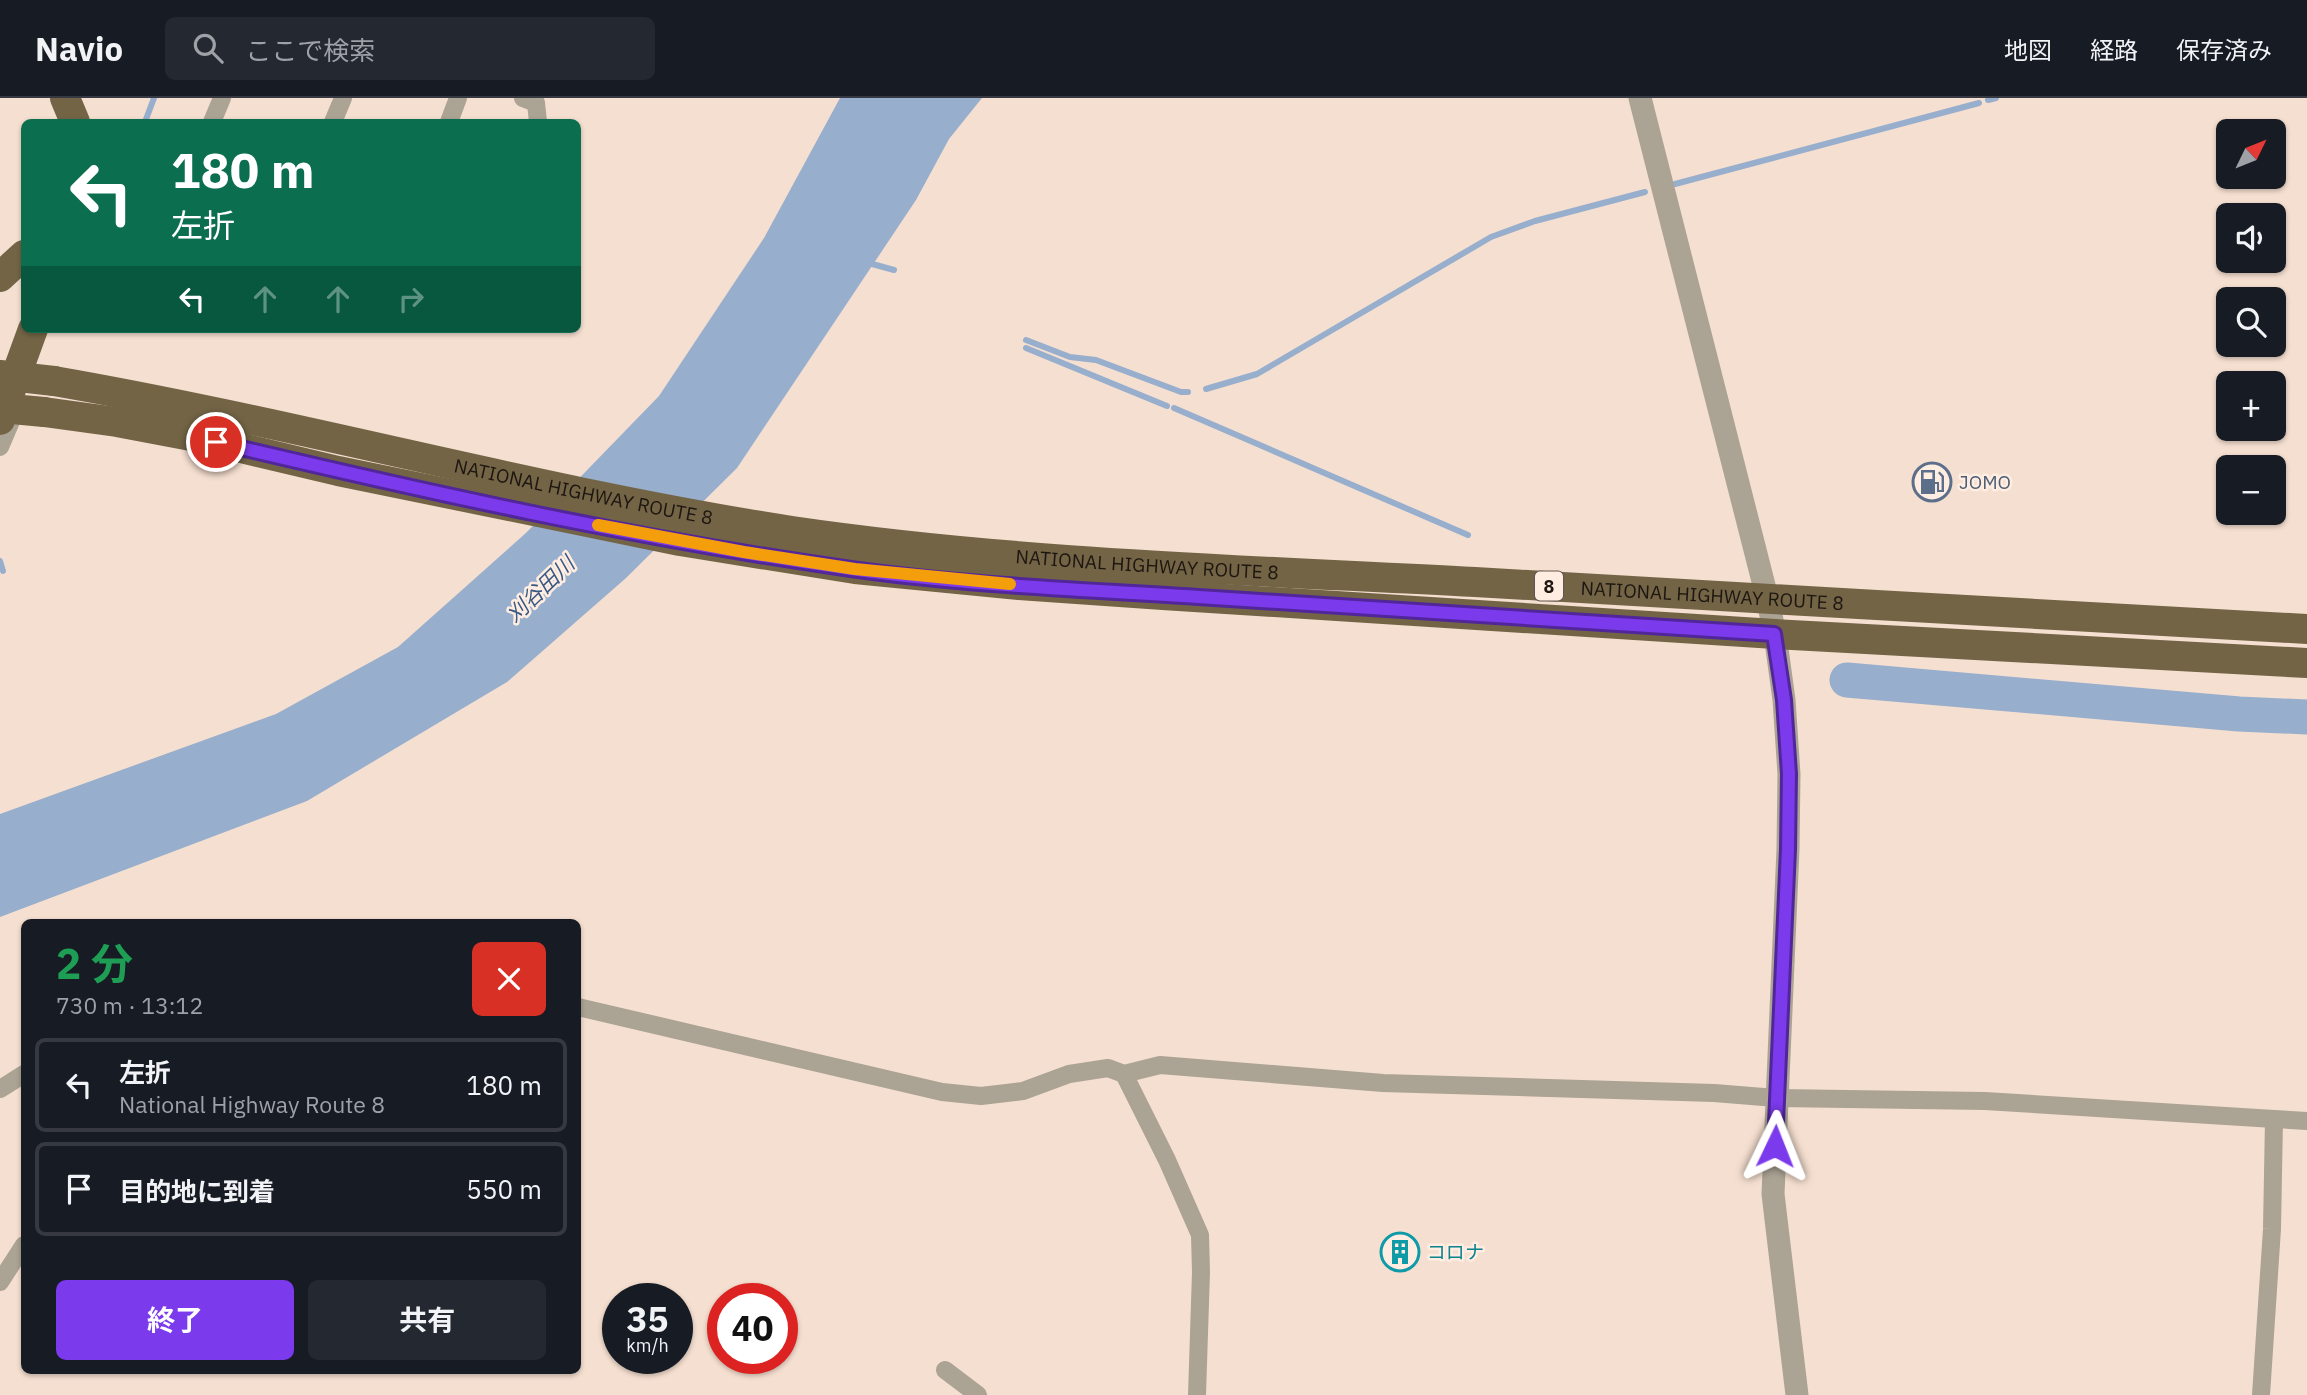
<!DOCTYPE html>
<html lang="ja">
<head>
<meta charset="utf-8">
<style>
	body { margin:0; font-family:"IBM Plex Sans","Noto Sans JP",sans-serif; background:#242831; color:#f1f3f6; height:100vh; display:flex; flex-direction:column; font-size:26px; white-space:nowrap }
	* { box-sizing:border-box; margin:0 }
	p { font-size:23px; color:#9ea1a6 }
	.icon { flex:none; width:38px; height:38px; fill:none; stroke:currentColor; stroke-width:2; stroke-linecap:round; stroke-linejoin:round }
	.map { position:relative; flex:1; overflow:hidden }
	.details { position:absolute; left:21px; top:821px; width:560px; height:455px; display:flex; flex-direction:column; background:#171b24; border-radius:10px; box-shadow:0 2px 5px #0004 }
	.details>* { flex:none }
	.top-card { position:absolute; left:21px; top:21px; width:560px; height:214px; border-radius:10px; box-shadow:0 2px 5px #0004; background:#0b6e4f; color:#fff; overflow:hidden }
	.needle { width:46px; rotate:47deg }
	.tools { position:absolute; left:2216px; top:21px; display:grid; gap:14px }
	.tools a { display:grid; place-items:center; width:70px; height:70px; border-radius:10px; background:#171b24; box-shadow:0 2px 5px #0004; font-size:35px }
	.speed { position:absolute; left:602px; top:1185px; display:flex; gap:14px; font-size:35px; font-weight:700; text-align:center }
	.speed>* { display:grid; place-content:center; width:91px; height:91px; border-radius:50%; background:#171b24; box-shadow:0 2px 5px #0004; line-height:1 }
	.speed small { font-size:18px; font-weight:400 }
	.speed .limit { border:10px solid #d22; background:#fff; color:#111 }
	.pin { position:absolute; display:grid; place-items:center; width:60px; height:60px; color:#fff; margin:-30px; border:4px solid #fff; border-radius:50%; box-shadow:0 2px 7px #0007 }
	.me { position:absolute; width:77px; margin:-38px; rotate:2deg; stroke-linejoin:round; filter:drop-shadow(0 0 5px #0008) }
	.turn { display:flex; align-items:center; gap:24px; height:147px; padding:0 35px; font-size:32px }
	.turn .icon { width:91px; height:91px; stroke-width:2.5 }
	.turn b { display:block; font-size:49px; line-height:60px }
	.lanes { display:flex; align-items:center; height:66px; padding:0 35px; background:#0003; justify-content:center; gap:35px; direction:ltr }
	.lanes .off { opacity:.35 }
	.round { display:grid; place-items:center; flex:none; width:74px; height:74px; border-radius:10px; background:#242831 }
	.overview { display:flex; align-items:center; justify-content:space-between; height:119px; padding:0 35px }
	h1 { font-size:42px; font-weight:700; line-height:52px; color:#1e9e55 }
	.primary-button { display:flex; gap:14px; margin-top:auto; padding:14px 35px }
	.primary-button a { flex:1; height:80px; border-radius:10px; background:#7c3aed; color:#fff; font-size:28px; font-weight:700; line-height:80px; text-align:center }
	.primary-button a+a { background:#242831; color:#f1f3f6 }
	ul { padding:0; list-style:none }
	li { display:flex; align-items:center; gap:21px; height:94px; margin:0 14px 10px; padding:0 21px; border:4px solid #363941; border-radius:10px }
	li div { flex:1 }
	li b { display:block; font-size:26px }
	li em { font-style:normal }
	header { display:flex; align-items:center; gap:42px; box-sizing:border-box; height:98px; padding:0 35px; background:#171b24; border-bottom:2px solid #363941 }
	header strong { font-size:33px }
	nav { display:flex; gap:38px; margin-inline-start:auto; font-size:24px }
	.search { width:490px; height:63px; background:#242831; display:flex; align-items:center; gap:18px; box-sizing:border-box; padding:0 24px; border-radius:10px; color:#9ea1a6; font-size:26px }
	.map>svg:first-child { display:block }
	.water { fill:#97aecd }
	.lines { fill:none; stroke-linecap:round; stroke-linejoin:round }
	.stream { stroke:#97aecd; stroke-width:6 }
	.river { stroke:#97aecd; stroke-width:35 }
	.minor { stroke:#aba394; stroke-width:18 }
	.tertiary { stroke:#aba394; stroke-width:23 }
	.trunk { stroke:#736446; stroke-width:30 }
	.trunk-bridge { stroke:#736446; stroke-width:30 }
	.route-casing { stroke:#51269a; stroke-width:18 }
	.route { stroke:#7c3aed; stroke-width:12 }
	.slow { stroke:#f59e0b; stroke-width:12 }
	.labels { text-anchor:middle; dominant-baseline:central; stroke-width:5; stroke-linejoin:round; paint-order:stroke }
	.shield { fill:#ffede1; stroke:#61564f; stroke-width:2 }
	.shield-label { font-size:18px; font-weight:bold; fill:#1d1611 }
	.service-label { font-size:19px; fill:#4e5e75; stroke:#ffede1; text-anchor:start }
	.street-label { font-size:19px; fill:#1d1611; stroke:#ffede1 }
	.culture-label { font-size:19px; fill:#0d838f; stroke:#ffede1; text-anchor:start }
	.water-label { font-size:21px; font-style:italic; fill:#375984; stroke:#ffede1 }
</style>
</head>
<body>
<header>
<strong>Navio</strong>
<div class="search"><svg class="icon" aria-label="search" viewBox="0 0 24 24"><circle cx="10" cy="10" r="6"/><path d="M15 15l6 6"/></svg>ここで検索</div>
<nav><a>地図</a><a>経路</a><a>保存済み</a></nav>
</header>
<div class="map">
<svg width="2307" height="1297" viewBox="0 0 2307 1297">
	<rect width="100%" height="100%" fill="#f5dfd0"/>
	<!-- water -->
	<path class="water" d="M840,0H982L949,41L916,102L737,370L626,480L507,584L307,703L0,819V716L276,616L398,549L527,434L659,298L764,140Z"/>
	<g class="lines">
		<!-- stream -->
		<g class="stream">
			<path d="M1988,2L1996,0"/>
			<path d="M145,24L154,0"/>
			<path d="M1675,86L1979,5"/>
			<path d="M865,164L894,172"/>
			<path d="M1026,242L1070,259L1096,262L1181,294H1188"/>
			<path d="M1026,250L1167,308"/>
			<path d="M1206,291L1257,276L1491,139L1535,123L1645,94"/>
			<path d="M1174,310L1468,437"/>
			<path d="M0,463L3,473"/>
		</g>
		<!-- river -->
		<path class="river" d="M1847,582L2239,616L2307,619"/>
		<!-- minor -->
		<g class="minor">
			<path d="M523,0L536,5L538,24"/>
			<path d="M212,24L222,0"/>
			<path d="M333,24L343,0"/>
			<path d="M449,24L458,0"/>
			<path d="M0,349L15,314"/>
			<path d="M578,909L942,994L981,998L1023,993L1069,976L1108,970L1124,976L1160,967L1383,985L1714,995L1776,1000L1985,1003L2274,1021L2272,1131L2261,1297"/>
			<path d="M1124,976L1167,1062L1200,1137L1201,1174L1197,1297"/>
			<path d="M0,991L24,976"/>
			<path d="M2274,1021L2307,1023"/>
			<path d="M0,1184L24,1147"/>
			<path d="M945,1272L978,1297"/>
		</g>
		<!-- tertiary -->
		<path class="tertiary" d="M1640,0L1767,499L1775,536L1784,602L1789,676L1788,751L1773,1096L1797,1297"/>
		<!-- trunk -->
		<g class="trunk">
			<path d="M65,0L75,24"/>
			<path d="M0,179L24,157"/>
			<path id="s1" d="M54,283C302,326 544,395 792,433C1018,466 1248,472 1475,484C1752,499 2030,517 2307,531"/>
			<path d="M44,314L117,324L191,338L338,373L680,443L855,471L1019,487L1163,497L1775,536L2307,565"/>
			<path d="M0,322L33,231"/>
		</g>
		<!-- trunk-bridge -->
		<g class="trunk-bridge">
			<path d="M0,277L54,283"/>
			<path d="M0,310L44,314"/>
		</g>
	</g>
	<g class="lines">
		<defs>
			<path id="route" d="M216,344C426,394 638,441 851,471C971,488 1093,492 1214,500C1401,512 1588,524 1774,536L1784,602L1789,676L1788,751L1775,1048"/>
		</defs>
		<!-- route casing -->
		<use href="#route" class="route-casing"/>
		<!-- route -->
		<use href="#route" class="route"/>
		<!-- slow -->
		<path class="slow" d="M598,427L744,454L855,471L1010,486"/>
	</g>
	<!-- icons -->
	<defs>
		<symbol id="fuel-ring" viewBox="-11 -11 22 22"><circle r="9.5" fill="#ffede1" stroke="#5c6f8a" stroke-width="1.5"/><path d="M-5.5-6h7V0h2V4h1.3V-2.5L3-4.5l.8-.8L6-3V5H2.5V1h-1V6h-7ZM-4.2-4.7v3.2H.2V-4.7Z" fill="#5c6f8a"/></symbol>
		<symbol id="building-ring" viewBox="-11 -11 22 22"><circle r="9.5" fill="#ffede1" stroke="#0f9aa8" stroke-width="1.5"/><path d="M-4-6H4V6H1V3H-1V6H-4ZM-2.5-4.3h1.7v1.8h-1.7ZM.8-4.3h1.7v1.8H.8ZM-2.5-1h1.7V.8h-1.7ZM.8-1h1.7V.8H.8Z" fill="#0f9aa8"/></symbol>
	</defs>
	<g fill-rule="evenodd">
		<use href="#fuel-ring" x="1910" y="362" width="44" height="44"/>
		<use href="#building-ring" x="1378" y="1132" width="44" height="44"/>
	</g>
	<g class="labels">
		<!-- shield labels -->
		<rect class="shield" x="1535" y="473.5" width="28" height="29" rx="5"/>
		<g class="shield-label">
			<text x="1549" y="488">8</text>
		</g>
		<!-- service labels -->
		<g class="service-label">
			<text x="1959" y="384">JOMO</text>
		</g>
		<!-- street labels -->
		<g class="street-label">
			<text stroke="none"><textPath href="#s1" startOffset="541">NATIONAL HIGHWAY ROUTE 8</textPath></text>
			<text stroke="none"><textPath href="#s1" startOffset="1110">NATIONAL HIGHWAY ROUTE 8</textPath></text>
			<text stroke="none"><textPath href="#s1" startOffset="1676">NATIONAL HIGHWAY ROUTE 8</textPath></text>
		</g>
		<!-- culture labels -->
		<g class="culture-label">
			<text x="1427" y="1154">コロナ</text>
		</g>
		<!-- water labels -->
		<g class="water-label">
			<text transform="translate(540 491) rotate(-44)">刈谷田川</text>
		</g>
	</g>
</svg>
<div class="tools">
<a><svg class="needle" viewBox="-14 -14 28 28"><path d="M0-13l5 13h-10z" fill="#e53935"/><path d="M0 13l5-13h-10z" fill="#9ea1a6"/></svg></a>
<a><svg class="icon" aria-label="sound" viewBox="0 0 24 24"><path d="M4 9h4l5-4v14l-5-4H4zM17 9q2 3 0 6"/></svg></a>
<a><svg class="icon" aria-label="search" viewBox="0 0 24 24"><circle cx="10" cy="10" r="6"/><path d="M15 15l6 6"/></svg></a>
<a>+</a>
<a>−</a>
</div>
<div class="speed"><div>35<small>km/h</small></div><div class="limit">40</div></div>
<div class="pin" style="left:216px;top:344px;background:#d93025"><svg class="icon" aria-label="arrive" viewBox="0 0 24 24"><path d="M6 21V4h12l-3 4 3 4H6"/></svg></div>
<svg class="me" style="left:1775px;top:1048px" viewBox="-20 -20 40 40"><path d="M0-17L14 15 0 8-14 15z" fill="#7c3aed" stroke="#fff" stroke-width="4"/></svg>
<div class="top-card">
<div class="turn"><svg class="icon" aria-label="left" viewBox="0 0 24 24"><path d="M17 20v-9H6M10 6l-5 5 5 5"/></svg><div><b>180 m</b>左折</div></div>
<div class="lanes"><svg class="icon" aria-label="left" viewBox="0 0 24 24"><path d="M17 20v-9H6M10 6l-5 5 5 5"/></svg><svg class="icon off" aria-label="ahead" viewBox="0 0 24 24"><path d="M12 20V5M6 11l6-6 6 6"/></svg><svg class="icon off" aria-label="ahead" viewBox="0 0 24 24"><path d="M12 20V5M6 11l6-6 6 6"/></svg><svg class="icon off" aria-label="right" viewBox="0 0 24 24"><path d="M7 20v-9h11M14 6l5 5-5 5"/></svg></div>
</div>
<section class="details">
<div class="overview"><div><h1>2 分</h1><p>730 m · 13:12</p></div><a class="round" style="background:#d93025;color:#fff"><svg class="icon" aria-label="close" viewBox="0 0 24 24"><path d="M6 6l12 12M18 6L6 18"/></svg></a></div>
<ul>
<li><svg class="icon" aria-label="left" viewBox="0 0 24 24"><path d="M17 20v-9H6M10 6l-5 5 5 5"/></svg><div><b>左折</b><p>National Highway Route 8</p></div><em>180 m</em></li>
<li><svg class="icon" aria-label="arrive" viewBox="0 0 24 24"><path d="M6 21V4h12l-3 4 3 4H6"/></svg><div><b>目的地に到着</b></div><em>550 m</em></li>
</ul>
<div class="primary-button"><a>終了</a><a>共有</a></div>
</section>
</div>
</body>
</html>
